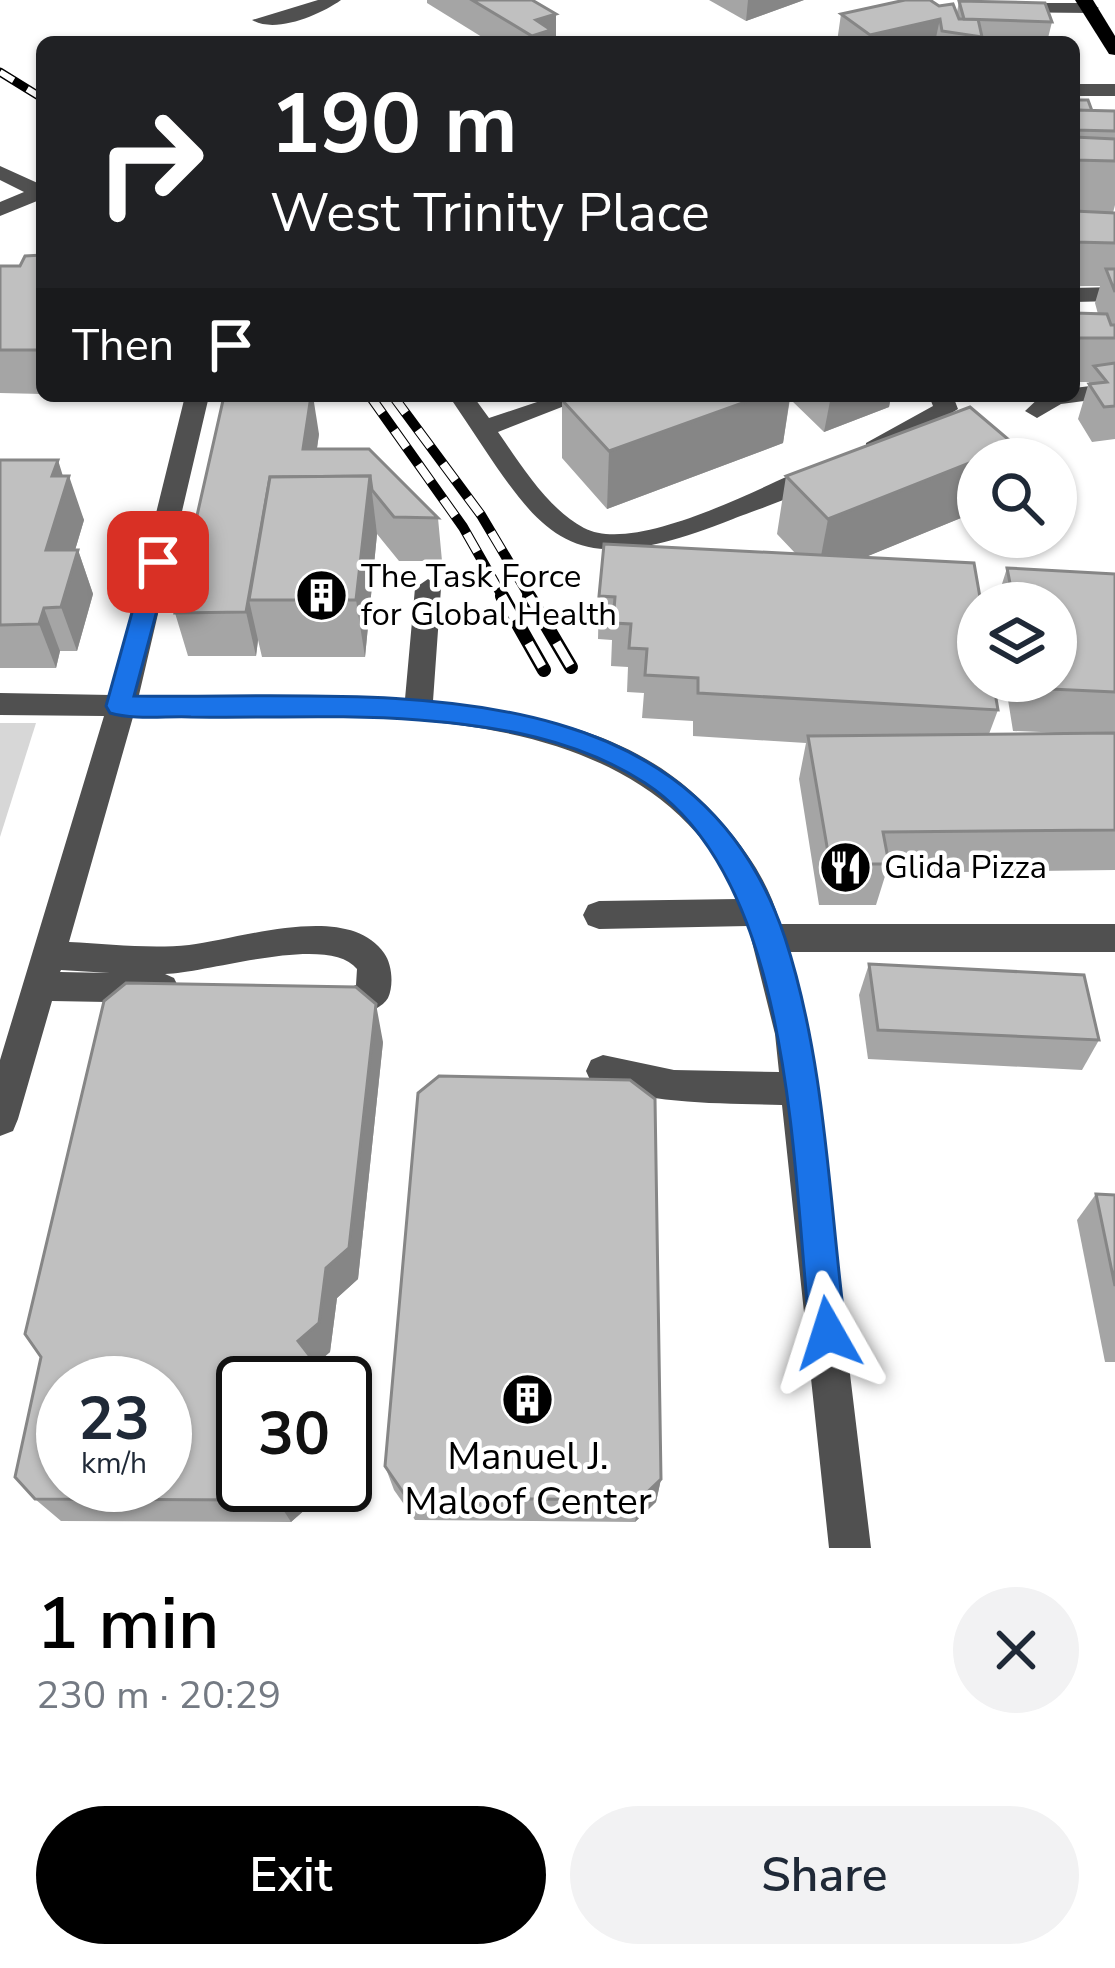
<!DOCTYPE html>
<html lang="en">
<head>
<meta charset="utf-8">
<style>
	body { margin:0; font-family:"Nunito Sans",sans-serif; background:#f2f2f3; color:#1f2937; height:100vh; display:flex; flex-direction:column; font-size:45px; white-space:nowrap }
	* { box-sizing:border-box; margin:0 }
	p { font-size:39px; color:#747a83 }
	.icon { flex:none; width:66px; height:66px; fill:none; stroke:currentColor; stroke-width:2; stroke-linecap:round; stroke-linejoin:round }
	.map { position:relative; height:1548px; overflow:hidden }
	.sheet { display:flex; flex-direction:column; background:#fff; flex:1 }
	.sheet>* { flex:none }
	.banner { position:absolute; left:36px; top:36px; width:1044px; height:366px; border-radius:18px; box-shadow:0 3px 9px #0004; background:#202124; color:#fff; overflow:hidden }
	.tools { position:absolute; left:957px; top:438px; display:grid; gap:24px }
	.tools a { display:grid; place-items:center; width:120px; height:120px; border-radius:50%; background:#fff; box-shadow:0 3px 9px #0004; font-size:60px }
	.speed { position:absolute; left:36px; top:1356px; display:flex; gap:24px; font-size:60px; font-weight:700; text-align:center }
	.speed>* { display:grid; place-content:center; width:156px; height:156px; border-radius:50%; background:#fff; box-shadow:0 3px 9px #0004; line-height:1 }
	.speed small { font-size:30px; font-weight:400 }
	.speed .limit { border:6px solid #111; border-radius:18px; background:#fff; color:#111 }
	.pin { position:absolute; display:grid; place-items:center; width:102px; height:102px; color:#fff; margin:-51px; border-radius:24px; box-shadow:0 6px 18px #0006 }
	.me { position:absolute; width:132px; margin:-66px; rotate:354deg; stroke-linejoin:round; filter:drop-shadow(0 0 9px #0008) }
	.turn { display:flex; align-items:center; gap:42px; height:252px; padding:0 36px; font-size:54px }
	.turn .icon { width:156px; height:156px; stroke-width:2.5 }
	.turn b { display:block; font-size:84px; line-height:102px }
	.then { display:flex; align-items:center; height:114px; padding:0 36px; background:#0003; gap:24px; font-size:45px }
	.round { display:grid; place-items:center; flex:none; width:126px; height:126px; border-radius:63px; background:#f2f2f3 }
	.head { display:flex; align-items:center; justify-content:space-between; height:204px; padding:0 36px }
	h1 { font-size:72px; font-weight:600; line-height:90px; color:#000 }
	.cta { display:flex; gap:24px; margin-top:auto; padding:24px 36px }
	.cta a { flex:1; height:138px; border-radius:72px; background:#000; color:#fff; font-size:48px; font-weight:600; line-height:138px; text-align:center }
	.cta a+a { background:#f2f2f3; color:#1f2937 }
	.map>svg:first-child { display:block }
	.green { fill:#d7d7d7 }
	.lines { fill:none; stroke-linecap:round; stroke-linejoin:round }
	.minor { fill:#505050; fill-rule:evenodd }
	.major { fill:#000; fill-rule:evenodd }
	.rail-far2-casing { stroke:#000; stroke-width:9 }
	.rail-far1-casing { stroke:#000; stroke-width:10 }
	.rail-casing { stroke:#000; stroke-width:14 }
	.rail-far2 { stroke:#fff; stroke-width:6; stroke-dasharray:16; stroke-linecap:butt }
	.rail-far1 { stroke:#fff; stroke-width:8; stroke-dasharray:21; stroke-linecap:butt }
	.rail { stroke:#fff; stroke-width:9; stroke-dasharray:27; stroke-linecap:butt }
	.wall { fill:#a5a5a5 }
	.shaded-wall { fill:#868686 }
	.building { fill:#c0c0c0; stroke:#868686; stroke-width:3; fill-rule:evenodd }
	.route { fill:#1a73e8; stroke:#114b97; stroke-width:3 }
	.labels { text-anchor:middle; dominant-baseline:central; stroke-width:9; stroke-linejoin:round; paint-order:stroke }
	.poi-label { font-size:33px; fill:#000; stroke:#fff; text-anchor:start }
	.near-poi-label { font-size:39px; fill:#000; stroke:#fff }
</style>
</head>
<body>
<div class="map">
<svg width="1115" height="1548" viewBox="0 0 1115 1548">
	<rect width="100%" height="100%" fill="#fff"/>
	<!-- green -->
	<path class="green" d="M0,723H36L0,837Z"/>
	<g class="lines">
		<!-- minor -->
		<g class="minor">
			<path d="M318,0H341C320,15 275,34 252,20Z"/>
			<path d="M1006,3H1090L1099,8L1090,13L1000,12V4Z"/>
			<rect x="1074" y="84" width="41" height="12"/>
			<path d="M0,166L42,185V199L0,216V202L24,192L0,180Z"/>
			<path d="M1115,287V301L1074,302V288Z"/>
			<path d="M1115,383V397L1061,404L1037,418L1025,411L1041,396H1074V388Z"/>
			<path d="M185,396H209L139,695L405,699L415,588L428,579L441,588L433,701C550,717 648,733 727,828C751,857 771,888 780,924H1115V952H788L809,1034L871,1548H829L782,1105C718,1103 652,1105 591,1082L586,1071L591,1060L603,1055L674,1070L779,1072L775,1034L748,926L599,929L588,925L583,915L588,905L599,901L739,899C638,680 333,720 133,717L69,942C108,944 150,949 189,945C241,939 348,901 384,953C392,964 394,985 388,998C380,1012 346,1021 331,1027L319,1023L314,1012L319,1001L356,985L357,969C328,933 209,973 165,974L174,978L179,988L174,998L162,1003L52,1001L18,1119L13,1131L0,1136V1060L104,716L0,715V693L111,695ZM61,970L110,973L60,972Z"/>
			<path d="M449,396H473L489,418L555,396H590L498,432C521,465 547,508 584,528C636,555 760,487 811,466L820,464L832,472C816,491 758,509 733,519C556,589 543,534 449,396Z"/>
			<path d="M929,396H953L958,409L884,455H866V443L933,406Z"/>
		</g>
		<!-- major -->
		<path class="major" d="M1075,0H1093L1115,36V55L1109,54Z"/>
		<defs>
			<path id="rail-far2" d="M0,72L42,98"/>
			<g id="rail-far1">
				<path d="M370,396L463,527L504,599"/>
				<path d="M393,396L481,515L531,599"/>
			</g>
			<g id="rail">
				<path d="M502,596L544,670"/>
				<path d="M529,596L571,667"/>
			</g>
		</defs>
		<!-- rail-far2 casing -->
		<use href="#rail-far2" class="rail-far2-casing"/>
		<!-- rail-far1 casing -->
		<use href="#rail-far1" class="rail-far1-casing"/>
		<!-- rail casing -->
		<use href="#rail" class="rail-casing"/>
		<!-- rail-far2 -->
		<use href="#rail-far2" class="rail-far2"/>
		<!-- rail-far1 -->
		<use href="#rail-far1" class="rail-far1"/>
		<!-- rail -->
		<use href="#rail" class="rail"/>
	</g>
	<!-- wall -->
	<g class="wall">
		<path d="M427,0H532L556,14V42H490L427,3Z"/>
		<path d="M709,0H804L746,21Z"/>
		<path d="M959,1L1052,22L1047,42H837L841,14L939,6L957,12Z"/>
		<path d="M1074,100L1092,111H1115V205L1113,213H1115V439L1092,442L1078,419L1089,382H1074V313L1098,314L1095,303L1100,286H1074Z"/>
		<path d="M42,255V394L0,393V266H20Z"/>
		<path d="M60,396H115L61,400Z"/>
		<path d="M573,396H891L889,407L824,432L790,399L783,443L607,509L562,458V400Z"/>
		<path d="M319,434L317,449L438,518L442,561H399L377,534L365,657H262L258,640L256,656H188L175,613Z"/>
		<path d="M0,460L63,476L84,520L75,550H78L93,594L77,651H60L56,668H0Z"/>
		<path d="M786,476L978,511L865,557L998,710L989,734L1066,733L1013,731L1005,681H1056V603H996L1007,568L1115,574V870L886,873L876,905H819L799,779L806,743L693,736V721L642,718L644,693L627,692L628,667L611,666L612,640L598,639L599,596L795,553L777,534Z"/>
		<path d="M869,964L1099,1040L1082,1070L868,1059L859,995Z"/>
		<path d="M383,1042L358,1279L337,1298L330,1352L316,1364L324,1383H243V1485H318L317,1499L291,1522L61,1521L35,1499Z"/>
		<path d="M1096,1194L1115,1195V1362H1105L1077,1220Z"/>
		<path d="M385,1466L661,1479L656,1502L635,1522L415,1520L394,1490Z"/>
	</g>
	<!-- shaded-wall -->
	<g class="shaded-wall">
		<path d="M748,0H804L746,21Z"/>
		<path d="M556,14V42H532L536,20Z"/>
		<path d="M940,19L935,42H869L870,35Z"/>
		<path d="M311,396H313L319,434L310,493L303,449Z"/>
		<path d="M762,396H790L783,443L607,509L609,451Z"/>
		<path d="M831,396H891L889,407L824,432Z"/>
		<path d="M1015,445L1011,459H980Z"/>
		<path d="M58,460L66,486L69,476L84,520L62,594L46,550L52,476Z"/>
		<path d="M978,460V511L817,577L828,519Z"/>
		<path d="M370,476L377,534L365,657L356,600Z"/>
		<path d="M268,490L249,600L258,640L256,656L246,612Z"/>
		<path d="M78,550L93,594L77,651L61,607Z"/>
		<path d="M44,608L60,651L56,668L39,624Z"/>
		<path d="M376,1004L383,1042L358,1279L337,1298L330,1352L310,1369L298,1341L326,1268Z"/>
		<path d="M316,1364L324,1383H314Z"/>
		<path d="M661,1479L656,1502L635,1522L639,1500Z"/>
		<path d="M294,1485H318L317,1499L291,1522L277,1500Z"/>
	</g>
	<!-- building -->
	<g class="building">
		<path d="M472,0H532L556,14L536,20L551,30L532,36Z"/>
		<path d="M905,0H930L939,6L953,4L959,19H978L982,37L942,31L940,19L870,35L841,14Z"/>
		<path d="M959,1L1045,3L1052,22L964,19Z"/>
		<path d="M1074,100H1088L1092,111L1074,110Z"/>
		<path d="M1074,110L1115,111V131L1074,130Z"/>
		<path d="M1074,137L1115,139V161L1074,160Z"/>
		<path d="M1074,211L1115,213V243L1074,242Z"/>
		<path d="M42,255V350H0V266H20L25,256Z"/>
		<path d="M1106,269H1115V292Z"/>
		<path d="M1074,313L1107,314L1111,325H1115V338H1074Z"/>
		<path d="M1115,363V406L1104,407L1089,384L1107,382L1094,366Z"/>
		<path d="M224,396H311L303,449H369L438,518L394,517L372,490L370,476L270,477L246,612L175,613Z"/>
		<path d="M573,396H762L609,451L562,400Z"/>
		<path d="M970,407L1015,445L828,519L786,476Z"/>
		<path d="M0,460H58L52,476H69L46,550H78L61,607L44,608L39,624L0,625Z"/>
		<path d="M370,476L356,600H249L270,477Z"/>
		<path d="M604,544L974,563L981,603H978V681H993L998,710L698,693V678L645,675L647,649L629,648L631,624L613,623L615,597L599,596Z"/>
		<path d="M1007,568L1115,574V692L1029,688L1028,681H1056V603H1014Z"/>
		<path d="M1115,733V830L883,832L889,864H830L808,736Z"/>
		<path d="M869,964L1084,975L1099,1040L878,1030Z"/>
		<path d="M126,983L356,987L376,1004L349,1248L326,1268L319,1323L298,1341L316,1364L314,1383H243V1485H294L277,1500L35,1499L15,1477L41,1357L25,1334L104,1001ZM63,1383H165V1485H63Z"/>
		<path d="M439,1076L630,1080L655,1099L661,1479L639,1500L407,1498L385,1466L418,1093Z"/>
		<path d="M1096,1194L1115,1195V1286Z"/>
	</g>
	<!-- route -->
	<path class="route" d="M158,554L170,562L134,696C371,700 692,657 785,938C826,1063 829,1203 846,1333L841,1345L828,1351L815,1345L810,1333C792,1170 795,881 645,783C577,739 498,726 419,720C344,714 267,718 191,717C165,716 134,720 110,713L106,706L146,562Z"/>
	<!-- icons -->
	<defs>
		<symbol id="building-disc" viewBox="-11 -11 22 22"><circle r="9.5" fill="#000" stroke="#fff"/><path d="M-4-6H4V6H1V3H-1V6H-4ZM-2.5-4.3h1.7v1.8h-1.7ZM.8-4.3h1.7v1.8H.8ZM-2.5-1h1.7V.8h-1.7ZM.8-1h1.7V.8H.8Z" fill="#fff"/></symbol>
		<symbol id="restaurant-disc" viewBox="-11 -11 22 22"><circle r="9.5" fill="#000" stroke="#fff"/><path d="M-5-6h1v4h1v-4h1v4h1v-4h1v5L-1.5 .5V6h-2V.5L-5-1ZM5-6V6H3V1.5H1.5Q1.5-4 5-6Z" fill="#fff"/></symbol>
	</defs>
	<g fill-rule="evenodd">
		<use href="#building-disc" x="292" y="566" width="59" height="59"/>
		<use href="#restaurant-disc" x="816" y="838" width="59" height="59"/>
		<use href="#building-disc" x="498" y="1370" width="59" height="59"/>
	</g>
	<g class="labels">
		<!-- poi labels -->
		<g class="poi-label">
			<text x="361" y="576">The Task Force<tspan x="361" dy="38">for Global Health</tspan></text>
			<text x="884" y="867">Glida Pizza</text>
		</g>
		<!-- near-poi labels -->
		<g class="near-poi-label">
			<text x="528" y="1456">Manuel J.<tspan x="528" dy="45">Maloof Center</tspan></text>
		</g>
	</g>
</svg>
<div class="tools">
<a><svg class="icon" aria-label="search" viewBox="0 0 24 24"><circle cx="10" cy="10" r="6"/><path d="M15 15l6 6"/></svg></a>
<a><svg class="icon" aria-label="layers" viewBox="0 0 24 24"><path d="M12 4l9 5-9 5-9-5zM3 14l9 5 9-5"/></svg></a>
</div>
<div class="speed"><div>23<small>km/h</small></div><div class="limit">30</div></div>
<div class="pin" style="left:158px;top:562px;background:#d93025"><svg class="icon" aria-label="arrive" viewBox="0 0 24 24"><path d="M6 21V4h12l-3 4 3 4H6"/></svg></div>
<svg class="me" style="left:828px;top:1333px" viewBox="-20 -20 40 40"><path d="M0-17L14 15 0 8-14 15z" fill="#1a73e8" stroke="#fff" stroke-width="4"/></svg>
<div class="banner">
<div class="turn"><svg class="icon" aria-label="right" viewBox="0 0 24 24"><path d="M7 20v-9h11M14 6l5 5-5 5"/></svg><div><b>190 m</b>West Trinity Place</div></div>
<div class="then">Then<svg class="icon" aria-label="arrive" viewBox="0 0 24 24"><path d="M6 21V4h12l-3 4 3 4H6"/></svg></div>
</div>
</div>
<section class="sheet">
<div class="head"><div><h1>1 min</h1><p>230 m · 20:29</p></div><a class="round"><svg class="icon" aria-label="close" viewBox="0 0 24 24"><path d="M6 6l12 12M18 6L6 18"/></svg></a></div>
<div class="cta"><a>Exit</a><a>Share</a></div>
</section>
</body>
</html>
